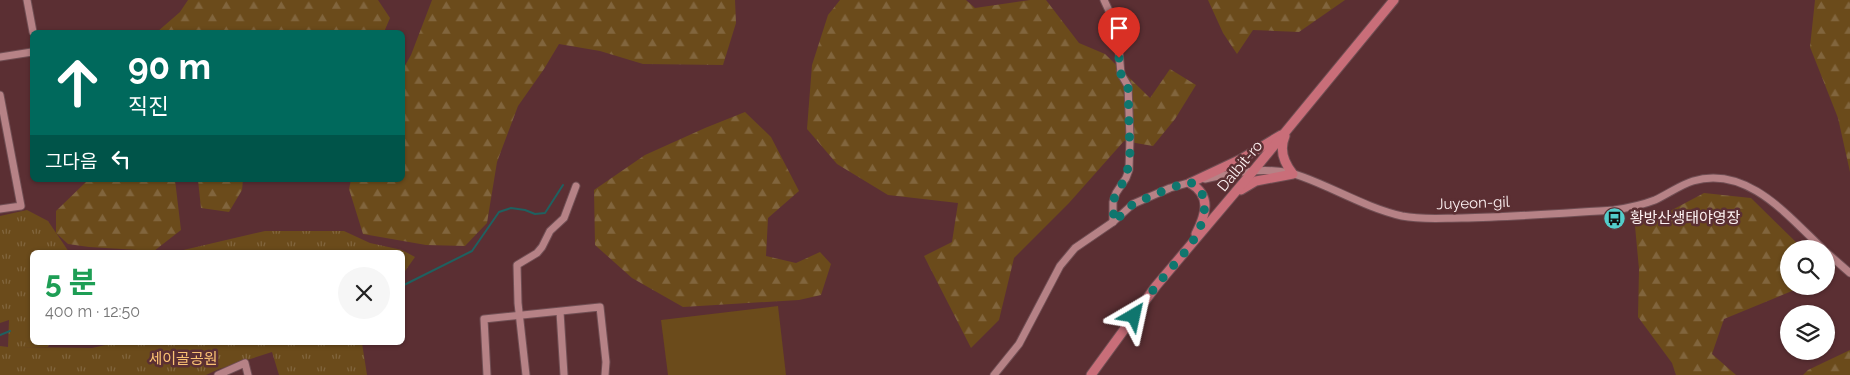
<!DOCTYPE html>
<html lang="ko">
<head>
<meta charset="utf-8">
<style>
	body { margin:0; font-family:Raleway,"Noto Sans KR",sans-serif; background:#f6f6f6; color:#222; height:100vh; display:flex; flex-direction:column; font-size:19px; white-space:nowrap }
	* { box-sizing:border-box; margin:0 }
	p { font-size:16px; color:#767676 }
	.icon { flex:none; width:28px; height:28px; fill:none; stroke:currentColor; stroke-width:2; stroke-linecap:round; stroke-linejoin:round }
	.map { position:relative; flex:1; overflow:hidden }
	.side { position:absolute; left:30px; top:250px; width:375px; height:95px; display:flex; flex-direction:column; background:#fff; border-radius:8px; box-shadow:0 1px 4px #0004 }
	.side>* { flex:none }
	.guide { position:absolute; left:30px; top:30px; width:375px; height:152px; border-radius:8px; box-shadow:0 1px 4px #0004; background:#00695c; color:#fff; overflow:hidden }
	.tools { position:absolute; left:1780px; top:240px; display:grid; gap:10px }
	.tools a { display:grid; place-items:center; width:55px; height:55px; border-radius:50%; background:#fff; box-shadow:0 1px 4px #0004; font-size:25px }
	.pin { position:absolute; display:grid; place-items:center; width:42px; height:42px; color:#fff; margin:-51px -21px; border-radius:50% 50% 50% 0; rotate:-45deg; box-shadow:0 0 5px #0007 }
	.pin .icon { rotate:45deg }
	.me { position:absolute; width:55px; margin:-28px; rotate:36deg; stroke-linejoin:round; filter:drop-shadow(0 0 4px #0008) }
	.turn { display:flex; align-items:center; gap:18px; height:105px; padding:0 15px; font-size:22px }
	.turn .icon { width:65px; height:65px; stroke-width:2.5 }
	.turn b { display:block; font-size:35px; line-height:42px }
	.then { display:flex; align-items:center; height:48px; padding:0 15px; background:#0003; gap:10px; font-size:19px }
	.round { display:grid; place-items:center; flex:none; width:52px; height:52px; border-radius:26px; background:#f6f6f6 }
	.summary { display:flex; align-items:center; justify-content:space-between; height:85px; padding:0 15px }
	h1 { font-size:30px; font-weight:700; line-height:38px; color:#1e9e55 }
	.map>svg:first-child { display:block }
	.grass { fill:#6b4b1b }
	.forest { fill:url(#forest-firs) }
	.park { fill:url(#park-tufts) }
	.lines { fill:none; stroke-linecap:round; stroke-linejoin:round }
	.stream { stroke:#1f6160; stroke-width:2 }
	.minor-casing { stroke:#704e53; stroke-width:9 }
	.major-casing { stroke:#704e53; stroke-width:11 }
	.minor { stroke:#b68286; stroke-width:7 }
	.major { stroke:#c96e79; stroke-width:9 }
	.route { stroke:#0f766e; stroke-width:9; stroke-dasharray:0 16.2 }
	.labels { text-anchor:middle; dominant-baseline:central; stroke-width:5; stroke-linejoin:round; paint-order:stroke }
	.street-label { font-size:15px; fill:#fdf1f2; stroke:#5b2f33 }
	.poi-label { font-size:15px; fill:#fdf1f2; stroke:#5b2f33; text-anchor:start }
	.park-label { font-size:15px; fill:#fac173; stroke:#5b2f33 }
</style>
</head>
<body>
<div class="map">
<svg width="1850" height="375" viewBox="0 0 1850 375">
	<defs>
		<pattern id="forest-firs" width="22" height="20" patternUnits="userSpaceOnUse" patternTransform="scale(1.25)"><rect width="22" height="20" fill="#6b4b1b"/><path d="M5 1l3.5 6h-7zM16 11l3.5 6h-7z" fill="#81653d"/></pattern>
		<pattern id="park-tufts" width="24" height="20" patternUnits="userSpaceOnUse" patternTransform="scale(1.25)"><rect width="24" height="20" fill="#6b4b1b"/><path d="M3 7l-1-3M5 7V3M7 7l1-3M15 17l-1-3M17 17v-4M19 17l1-3" fill="none" stroke="#81653d"/></pattern>
	</defs>
	<rect width="100%" height="100%" fill="#5b2f33"/>
	<!-- grass -->
	<path class="grass" d="M778,306L786,375H668L661,320Z"/>
	<!-- forest -->
	<g class="forest">
		<path d="M188,0H378L390,18L384,32H157L180,12Z"/>
		<path d="M432,0H735L736,23L723,65L643,64L600,51L559,44L544,69L518,106L497,162L487,223L465,246L426,245L363,234L349,189L351,180H402L403,69L411,55Z"/>
		<path d="M840,0H966L975,8L1030,0H1046L1079,43L1105,54L1150,98L1170,69L1196,85L1175,119L1153,146L1124,141L1069,203L1014,258L999,320L971,348L924,256L952,242L958,203L888,195L837,164L807,129L812,65L828,15Z"/>
		<path d="M1208,0H1345L1299,32L1253,30L1237,54L1223,33Z"/>
		<path d="M1815,0H1850V172L1838,118L1810,47Z"/>
		<path d="M745,112L771,137L799,191L768,218L766,256L796,263L820,252L831,264L821,295L799,300L683,307L632,278L595,245L594,190L645,155L705,128Z"/>
		<path d="M88,180H175L181,230L154,251L89,247L68,244L56,233V211Z"/>
		<path d="M198,180H243L242,190L229,212L201,208Z"/>
		<path d="M1704,193L1751,198L1803,249H1789V286H1804L1724,319L1712,354L1736,375H1676L1672,363L1638,317L1639,269L1634,215L1672,210Z"/>
		<path d="M1850,350V375H1803L1808,370Z"/>
	</g>
	<!-- park -->
	<g class="park">
		<path d="M27,210L48,221L69,252H32V342L49,343L48,347H20L92,348L119,342L362,343L367,375H279L272,352L219,369L206,375H0V346L8,347L9,320L0,323V216Z"/>
		<path d="M265,231H344L370,243L402,250L415,257L403,274L402,252H175Z"/>
	</g>
	<g class="lines">
		<!-- stream -->
		<g class="stream">
			<path d="M402,286L472,251L499,212L511,208L525,210L535,214L545,213L563,185"/>
			<path d="M0,335L10,331"/>
		</g>
		<defs>
			<g id="minor">
				<path d="M27,0L33,32"/>
				<path d="M1104,0L1117,28L1121,74L1128,86L1130,138L1129,170L1126,178L1116,193L1113,202V222"/>
				<path d="M0,57L32,52"/>
				<path d="M0,95L21,206L0,209"/>
				<path d="M1205,179C1237,172 1272,165 1303,177C1336,189 1367,208 1402,216C1422,220 1442,218 1462,218C1513,217 1564,213 1614,210C1628,208 1642,205 1655,200C1668,194 1680,185 1693,181C1747,165 1788,216 1823,249"/>
				<path d="M1826,252L1850,273"/>
				<path d="M560,312L564,375"/>
				<path d="M218,375L245,363L248,375"/>
				<path d="M487,375L484,319L600,307L606,362L605,375"/>
				<path d="M526,375L518,303L517,265L537,253L542,247L550,231L564,218L576,186"/>
				<path d="M994,375L1019,344L1060,266L1075,248L1113,222L1133,204L1170,188L1195,181"/>
			</g>
			<g id="major">
				<path d="M1190,183L1241,159L1281,135"/>
				<path d="M1190,183C1212,196 1206,214 1196,234"/>
				<path d="M1241,190L1256,181L1293,174C1284,163 1279,150 1285,136"/>
				<path d="M1091,375L1156,286L1254,170L1394,0"/>
			</g>
		</defs>
		<!-- minor casing -->
		<use href="#minor" class="minor-casing"/>
		<!-- major casing -->
		<use href="#major" class="major-casing"/>
		<!-- minor -->
		<use href="#minor" class="minor"/>
		<!-- major -->
		<use href="#major" class="major"/>
	</g>
	<g class="lines">
		<!-- route -->
		<path class="route" d="M1119,58L1121,74L1128,86L1130,156L1126,178L1116,193L1113,202L1114,222L1133,204L1170,188L1190,182L1199,188L1206,202L1201,225L1191,245L1156,286L1134,316"/>
	</g>
	<!-- icons -->
	<defs>
		<symbol id="bus-disc" viewBox="-11 -11 22 22"><circle r="9.5" fill="#53cdcb" stroke="#5b2f33"/><path d="M-5-6H5V4H4V6H2V4H-2V6H-4V4H-5ZM-3.5-4V0h7V-4ZM-3.5 1.2v1.5H-2V1.2ZM2 1.2v1.5H3.5V1.2Z" fill="#111"/></symbol>
	</defs>
	<g fill-rule="evenodd">
		<use href="#bus-disc" x="1602" y="206" width="25" height="25"/>
	</g>
	<g class="labels">
		<!-- street labels -->
		<g class="street-label">
			<text transform="translate(1240 166) rotate(-50)">Dalbit-ro</text>
			<text transform="translate(1473 203) rotate(-2)">Juyeon-gil</text>
		</g>
		<!-- poi labels -->
		<g class="poi-label">
			<text x="1630" y="218">황방산생태야영장</text>
		</g>
		<!-- park labels -->
		<g class="park-label">
			<text x="183" y="359">세이골공원</text>
		</g>
	</g>
</svg>
<div class="tools">
<a><svg class="icon" aria-label="search" viewBox="0 0 24 24"><circle cx="10" cy="10" r="6"/><path d="M15 15l6 6"/></svg></a>
<a><svg class="icon" aria-label="layers" viewBox="0 0 24 24"><path d="M12 4l9 5-9 5-9-5zM3 14l9 5 9-5"/></svg></a>
</div>
<div class="pin" style="left:1119px;top:58px;background:#d93025"><svg class="icon" aria-label="arrive" viewBox="0 0 24 24"><path d="M6 21V4h12l-3 4 3 4H6"/></svg></div>
<svg class="me" style="left:1134px;top:316px" viewBox="-20 -20 40 40"><path d="M0-17L14 15 0 8-14 15z" fill="#0f766e" stroke="#fff" stroke-width="4"/></svg>
<div class="guide">
<div class="turn"><svg class="icon" aria-label="ahead" viewBox="0 0 24 24"><path d="M12 20V5M6 11l6-6 6 6"/></svg><div><b>90 m</b>직진</div></div>
<div class="then">그다음<svg class="icon" aria-label="left" viewBox="0 0 24 24"><path d="M17 20v-9H6M10 6l-5 5 5 5"/></svg></div>
</div>
<section class="side">
<div class="summary"><div><h1>5 분</h1><p>400 m · 12:50</p></div><a class="round"><svg class="icon" aria-label="close" viewBox="0 0 24 24"><path d="M6 6l12 12M18 6L6 18"/></svg></a></div>
</section>
</div>
</body>
</html>
